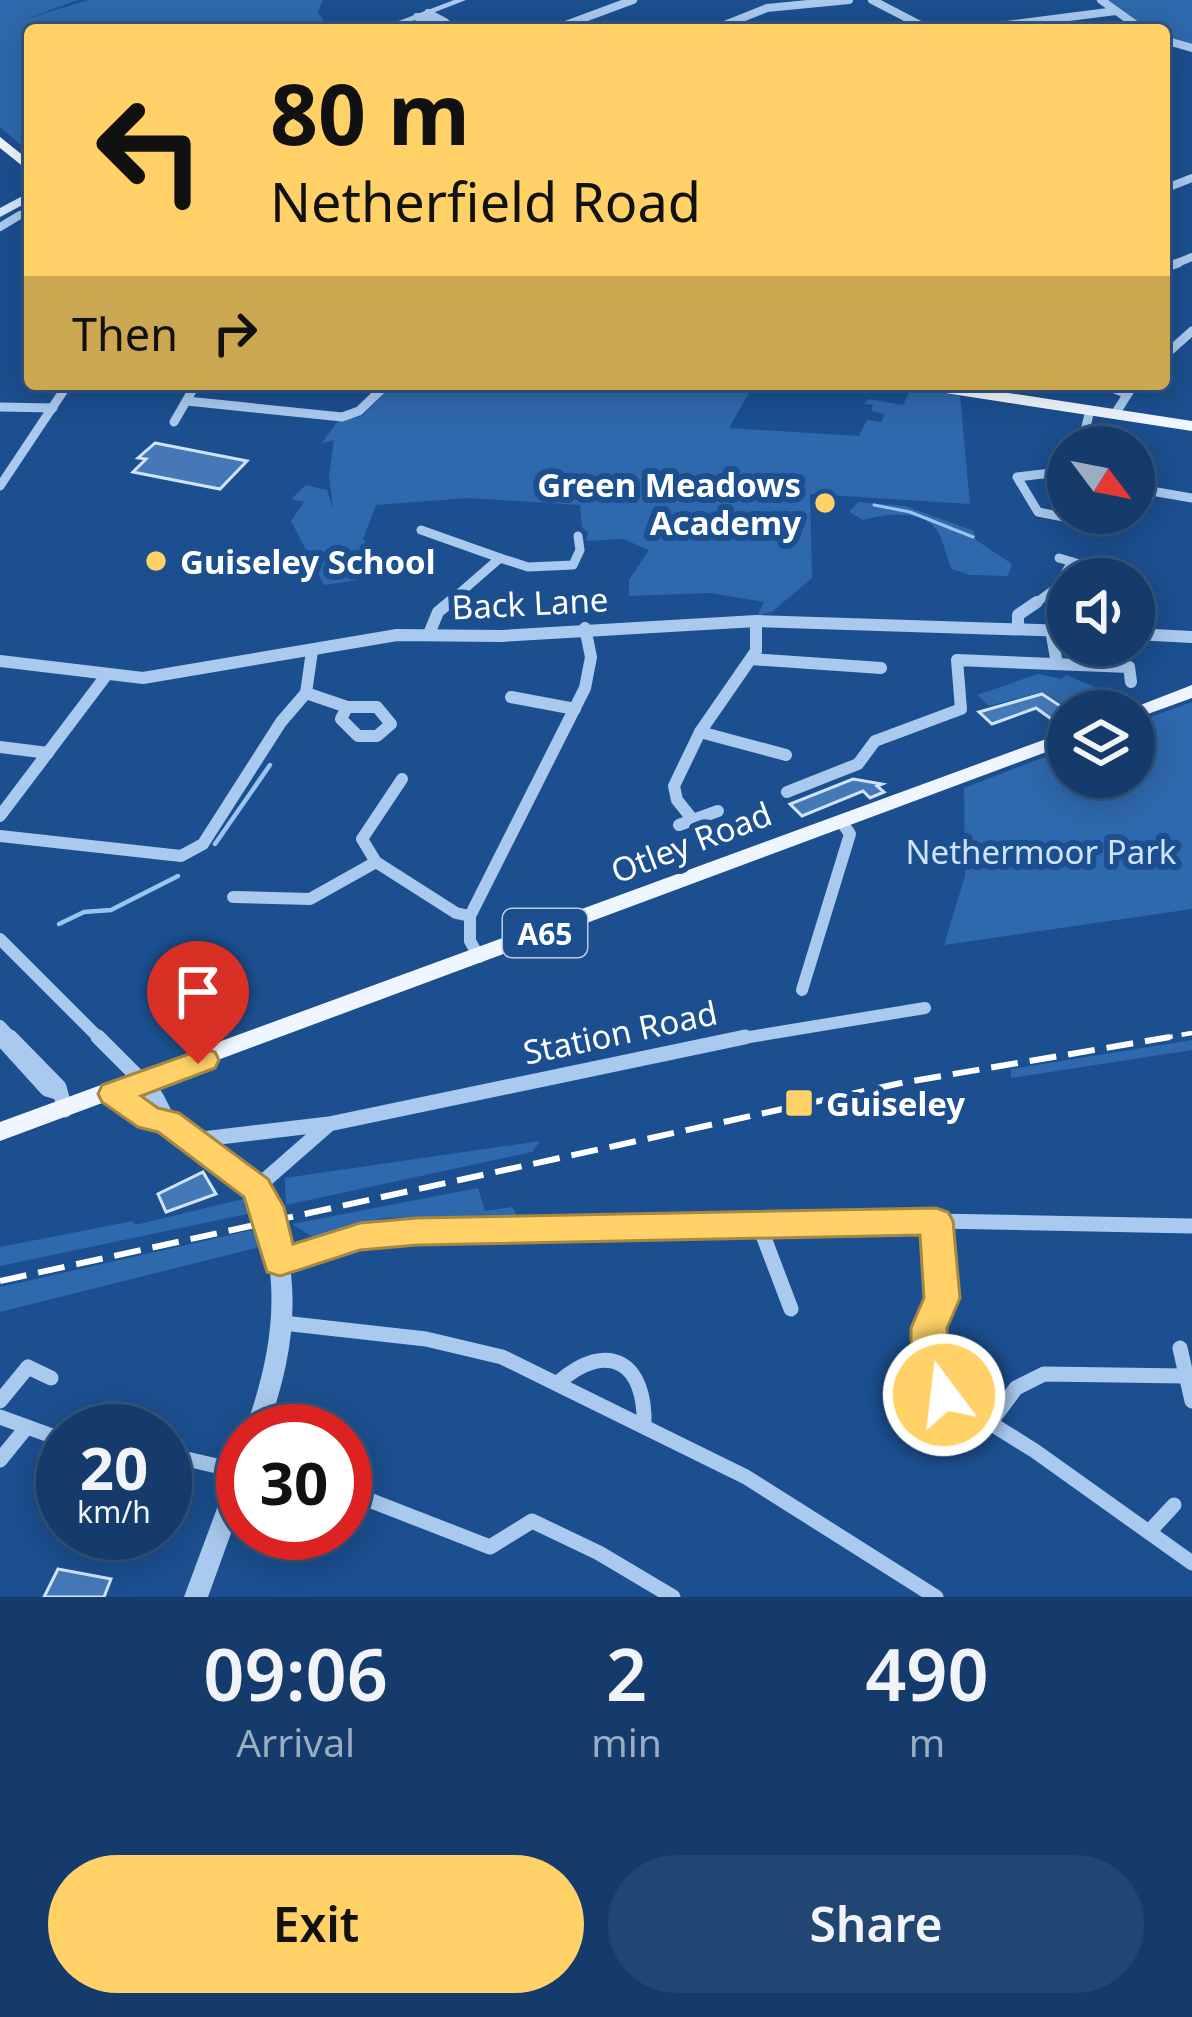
<!DOCTYPE html>
<html lang="en">
<head>
<meta charset="utf-8">
<style>
	body { margin:0; font-family:"Noto Sans",sans-serif; background:#214673; color:#f1f3f6; height:100vh; display:flex; flex-direction:column; font-size:45px; white-space:nowrap }
	* { box-sizing:border-box; margin:0 }
	p { font-size:39px; color:#9dadc1 }
	.icon { flex:none; width:66px; height:66px; fill:none; stroke:currentColor; stroke-width:2; stroke-linecap:round; stroke-linejoin:round }
	.map { position:relative; height:1597px; overflow:hidden }
	.panel { display:flex; flex-direction:column; background:#143b6b; flex:1 }
	.panel>* { flex:none }
	.guide { position:absolute; left:24px; top:24px; width:1146px; height:366px; border-radius:12px; box-shadow:0 6px 30px #0003,0 0 0 3px #33557e; background:#ffd166; color:#111; overflow:hidden }
	.needle { width:78px; rotate:122deg }
	.fabs { position:absolute; left:1047px; top:426px; display:grid; gap:24px }
	.fabs a { display:grid; place-items:center; width:108px; height:108px; border-radius:50%; background:#143b6b; box-shadow:0 6px 30px #0003,0 0 0 3px #33557e; font-size:60px }
	.speed { position:absolute; left:36px; top:1404px; display:flex; gap:24px; font-size:60px; font-weight:700; text-align:center }
	.speed>* { display:grid; place-content:center; width:156px; height:156px; border-radius:50%; background:#143b6b; box-shadow:0 6px 30px #0003,0 0 0 3px #33557e; line-height:1 }
	.speed small { font-size:30px; font-weight:400 }
	.speed .limit { border:18px solid #d22; background:#fff; color:#111 }
	.pin { position:absolute; display:grid; place-items:center; width:102px; height:102px; color:#fff; margin:-123px -51px; border-radius:50% 50% 50% 0; rotate:-45deg; box-shadow:0 0 12px #0007 }
	.pin .icon { rotate:45deg }
	.me { position:absolute; width:132px; margin:-66px; rotate:345deg; stroke-linejoin:round; filter:drop-shadow(0 0 9px #0008) }
	.turn { display:flex; align-items:center; gap:42px; height:252px; padding:0 48px; font-size:54px }
	.turn .icon { width:156px; height:156px; stroke-width:2.5 }
	.turn b { display:block; font-size:84px; line-height:102px }
	.then { display:flex; align-items:center; height:114px; padding:0 48px; background:#0003; gap:24px; font-size:45px }
	.eta { display:flex; justify-content:space-evenly; align-items:center; height:204px; text-align:center }
	.eta b { font-size:72px; font-weight:600; line-height:84px }
	.action { display:flex; gap:24px; margin-top:auto; padding:24px 48px }
	.action a { flex:1; height:138px; border-radius:72px; background:#ffd166; color:#111; font-size:48px; font-weight:600; line-height:138px; text-align:center }
	.action a+a { background:#214673; color:#f1f3f6 }
	.map>svg:first-child { display:block }
	.green { fill:#2e69ad }
	.lines { fill:none; stroke-linecap:round; stroke-linejoin:round }
	.stream-far1 { stroke:#9cc4f0; stroke-width:3 }
	.stream { stroke:#9cc4f0; stroke-width:4.5 }
	.building { fill:#4478b7; stroke:#cfe3fa; stroke-width:3 }
	.minor-far3 { stroke:#a9c9ee; stroke-width:8 }
	.minor-far2 { stroke:#a9c9ee; stroke-width:9 }
	.minor-far1 { stroke:#a9c9ee; stroke-width:12 }
	.minor { stroke:#a9c9ee; stroke-width:15 }
	.tertiary { fill:#a9c9ee; fill-rule:evenodd }
	.secondary { fill:#d6e6fa; fill-rule:evenodd }
	.primary { fill:#f0f6ff; fill-rule:evenodd }
	.rail-far1 { stroke:#fff; stroke-width:4.5; stroke-dasharray:21 9; stroke-linecap:butt }
	.rail { stroke:#fff; stroke-width:6; stroke-dasharray:27 12; stroke-linecap:butt }
	.route { fill:#ffd166; stroke:#a68842; stroke-width:3 }
	.poi-dot { fill:#ffd166; stroke:#1b4f8f; stroke-width:4.5 }
	.labels { text-anchor:middle; dominant-baseline:central; stroke-width:12; stroke-linejoin:round; paint-order:stroke }
	.shield { fill:#1b4f8f; stroke:#bbcadd; stroke-width:3 }
	.shield-label { font-size:30px; font-weight:bold; fill:#fff }
	.poi-label { font-size:33px; font-weight:bold; fill:#fff; stroke:#1b4f8f; text-anchor:start }
	.street-label { font-size:33px; fill:#fff; stroke:#1b4f8f }
	.park-label { font-size:33px; fill:#cfe3fa; stroke:#1b4f8f }
</style>
</head>
<body>
<div class="map">
<svg width="1192" height="1597" viewBox="0 0 1192 1597">
	<rect width="100%" height="100%" fill="#1b4f8f"/>
	<!-- green -->
	<g class="green">
		<path d="M0,0H78L23,20L88,0H323L318,12L329,30H30V153L0,127Z"/>
		<path d="M1107,0H1192V46L1164,37V30H1148Z"/>
		<path d="M392,384H754L729,428L859,436L867,420L881,422L885,414L871,411L873,405L864,404L868,399L903,405L911,388L960,396L970,504L810,494L812,578L773,611L757,616L764,602L710,593L629,596V580L649,550L623,539L586,541L588,532L582,527L580,505L468,498L376,505L363,539L373,553L417,563L419,576L386,563L359,580L324,585L291,521L304,502L291,499L306,485L327,490L333,509L329,476L334,440L322,443L337,422L362,416Z"/>
		<path d="M858,502L905,506L974,531L976,540L1012,564L1008,576L970,575L952,569C946,558 944,542 938,532C924,508 883,514 863,520L849,512Z"/>
		<path d="M1038,674L1062,679L1066,675L1129,701L1095,711H1074L1042,692L989,706L977,695Z"/>
		<path d="M1192,702V909L944,945L965,876L964,788L1068,748V777H1134V723Z"/>
		<path d="M1192,1040V1050L1011,1078V1069Z"/>
		<path d="M540,1141L532,1152L286,1205L285,1178Z"/>
		<path d="M478,1188L485,1211L512,1207L517,1215L383,1218L312,1237L292,1224Z"/>
		<path d="M247,1198L252,1213L0,1266V1247L133,1221L135,1225Z"/>
		<path d="M252,1230L260,1247L0,1312V1287Z"/>
	</g>
	<g class="lines">
		<!-- stream-far1 -->
		<path class="stream-far1" d="M874,505L910,512L973,537"/>
		<!-- stream -->
		<g class="stream">
			<path d="M215,844L270,765"/>
			<path d="M59,924L84,912L111,910L178,876"/>
		</g>
	</g>
	<!-- building -->
	<g class="building">
		<path d="M155,443L247,461L220,489L133,472L146,459L138,458Z"/>
		<path d="M1042,694L1068,711V719L1057,723L1036,708L992,724L979,712Z"/>
		<path d="M853,779L882,784L877,786L884,792L870,798L863,791L802,816L790,804Z"/>
		<path d="M203,1172L216,1194L166,1212L158,1194Z"/>
		<path d="M58,1569L111,1579L104,1597H44Z"/>
	</g>
	<g class="lines">
		<!-- minor-far3 -->
		<g class="minor-far3">
			<path d="M872,0L930,30"/>
			<path d="M1101,0L1143,30"/>
			<path d="M417,17L445,22L428,13"/>
			<path d="M444,23L465,30"/>
			<path d="M552,30L633,0"/>
			<path d="M712,30L767,8L849,0"/>
			<path d="M966,30L1116,11"/>
			<path d="M1164,40L1192,48"/>
			<path d="M1164,189L1192,178"/>
			<path d="M0,227L20,215"/>
			<path d="M1170,266L1192,257"/>
		</g>
		<!-- minor-far2 -->
		<g class="minor-far2">
			<path d="M1164,268L1178,263"/>
			<path d="M1164,356L1192,331"/>
			<path d="M1103,384L1125,393"/>
			<path d="M187,401L342,417L359,411L387,384"/>
			<path d="M0,407L53,408"/>
			<path d="M1115,414L1134,384"/>
			<path d="M174,422L196,384"/>
			<path d="M1081,447L1090,410"/>
			<path d="M1068,471L1017,477L1038,512L1084,521"/>
			<path d="M0,486L68,384"/>
			<path d="M1134,488L1192,498"/>
			<path d="M421,530L500,558L446,605"/>
			<path d="M500,558L528,567L573,565L580,550L578,536"/>
			<path d="M1059,558L1093,568"/>
			<path d="M1033,605L1056,588L1072,562"/>
		</g>
		<!-- minor-far1 -->
		<g class="minor-far1">
			<path d="M1018,629V615L1037,602"/>
			<path d="M1051,630L1057,664"/>
			<path d="M429,634L438,612L450,602"/>
			<path d="M1134,634L1192,637"/>
			<path d="M751,659L881,668"/>
			<path d="M0,661L143,678L397,635L501,636L756,621L1068,631"/>
			<path d="M306,693L347,707"/>
			<path d="M511,697L575,709"/>
			<path d="M347,707H377L391,724L377,736H358L341,719Z"/>
			<path d="M700,732L786,755"/>
			<path d="M0,747L48,753"/>
			<path d="M402,779L362,839L376,862L456,913L470,916"/>
			<path d="M787,792L858,764L875,741L961,709L957,660L1129,667L1131,682"/>
			<path d="M0,816L105,677"/>
			<path d="M693,820L677,800L674,786L700,732L756,651V621"/>
			<path d="M679,825L718,811"/>
			<path d="M0,836L181,856L203,844L281,722L306,693L312,651"/>
			<path d="M233,897L310,899L376,862"/>
			<path d="M0,939L101,1040"/>
			<path d="M479,957L470,941V916L585,688L591,657L585,628"/>
			<path d="M802,990L850,834L841,821"/>
			<path d="M0,1026L13,1040"/>
			<path d="M731,1040L925,1008"/>
		</g>
		<!-- minor -->
		<g class="minor">
			<path d="M0,1037L47,1089L57,1092"/>
			<path d="M10,1037L59,1087L65,1110"/>
			<path d="M98,1037L143,1082"/>
			<path d="M194,1140L329,1124L745,1037"/>
			<path d="M256,1188L328,1125"/>
			<path d="M936,1221L942,1297L929,1340L934,1374L945,1395L1035,1451L1192,1563"/>
			<path d="M758,1222L791,1309"/>
			<path d="M280,1262L360,1237L417,1231L936,1221L1192,1226"/>
			<path d="M283,1323L426,1339L502,1357L746,1477L936,1597"/>
			<path d="M1180,1348L1192,1401"/>
			<path d="M559,1382C609,1339 646,1363 644,1425"/>
			<path d="M0,1401L28,1367L51,1378"/>
			<path d="M0,1417L63,1440"/>
			<path d="M990,1423L1016,1388L1044,1374L1186,1376"/>
			<path d="M165,1454L243,1472"/>
			<path d="M0,1460L26,1428"/>
			<path d="M345,1496L364,1498L490,1547L532,1521L599,1553L673,1597"/>
			<path d="M1149,1532L1174,1505"/>
		</g>
		<!-- tertiary -->
		<g class="tertiary">
			<path d="M454,0H466L389,30H375Z"/>
			<path d="M144,1076C168,1087 167,1114 183,1125C210,1144 245,1159 266,1186C278,1202 281,1219 285,1238C301,1308 290,1365 267,1431H245C267,1367 280,1309 265,1241C262,1226 261,1210 251,1198C224,1161 148,1123 107,1099L104,1094L107,1089L114,1087L152,1107L134,1083L137,1078Z"/>
			<path d="M243,1458V1500L208,1597H184L232,1468L235,1461Z"/>
		</g>
		<!-- secondary -->
		<path class="secondary" d="M30,192V201L0,217V208Z"/>
		<!-- primary -->
		<g class="primary">
			<path d="M0,137L30,161V172L0,148Z"/>
			<path d="M911,384H950L1192,421V431L919,389Z"/>
			<path d="M1192,685V698L1134,719V711H1125Z"/>
			<path d="M1068,731V744L0,1141V1122Z"/>
		</g>
		<!-- rail-far1 -->
		<path class="rail-far1" d="M1152,1040L1192,1033"/>
		<!-- rail -->
		<path class="rail" d="M0,1281L901,1083L1170,1037"/>
	</g>
	<!-- route -->
	<path class="route" d="M203,1049L215,1052L219,1060L215,1068L141,1096L158,1108L179,1113L268,1179L284,1207L293,1244L360,1223L417,1218L936,1208L948,1212L953,1221L960,1298L947,1328V1340L952,1374L963,1395L957,1406L944,1410L931,1406L916,1374L911,1340V1328L924,1298L920,1235L417,1245L360,1250L280,1276L267,1272L244,1197L158,1132L138,1127L102,1102L98,1094L102,1085Z"/>
	<!-- markers -->
	<g class="poi-dot">
		<circle cx="825" cy="503" r="12"/>
		<circle cx="156" cy="561" r="12"/>
		<rect x="784" y="1088" width="30" height="30" rx="6"/>
	</g>
	<g class="labels">
		<!-- shield labels -->
		<rect class="shield" x="503" y="909" width="84" height="48" rx="9"/>
		<g class="shield-label">
			<text x="545" y="933">A65</text>
		</g>
		<!-- poi labels -->
		<g class="poi-label">
			<text x="801" y="484" text-anchor="end">Green Meadows<tspan x="801" dy="38">Academy</tspan></text>
			<text x="180" y="561">Guiseley School</text>
			<text x="826" y="1103">Guiseley</text>
		</g>
		<!-- street labels -->
		<g class="street-label">
			<text transform="translate(530 603) rotate(-3)">Back Lane</text>
			<text transform="translate(691 842) rotate(-21)">Otley Road</text>
			<text transform="translate(620 1032) rotate(-12)">Station Road</text>
		</g>
		<!-- park labels -->
		<g class="park-label">
			<text x="1041" y="851">Nethermoor Park</text>
		</g>
	</g>
</svg>
<div class="fabs">
<a><svg class="needle" viewBox="-14 -14 28 28"><path d="M0-13l5 13h-10z" fill="#e53935"/><path d="M0 13l5-13h-10z" fill="#9dadc1"/></svg></a>
<a><svg class="icon" aria-label="sound" viewBox="0 0 24 24"><path d="M4 9h4l5-4v14l-5-4H4zM17 9q2 3 0 6"/></svg></a>
<a><svg class="icon" aria-label="layers" viewBox="0 0 24 24"><path d="M12 4l9 5-9 5-9-5zM3 14l9 5 9-5"/></svg></a>
</div>
<div class="speed"><div>20<small>km/h</small></div><div class="limit">30</div></div>
<div class="pin" style="left:198px;top:1064px;background:#d93025"><svg class="icon" aria-label="arrive" viewBox="0 0 24 24"><path d="M6 21V4h12l-3 4 3 4H6"/></svg></div>
<svg class="me" style="left:944px;top:1395px" viewBox="-20 -20 40 40"><circle r="17" fill="#ffd166" stroke="#fff" stroke-width="3"/><path d="M0-11L8 9 0 5-8 9z" fill="#fff"/></svg>
<div class="guide">
<div class="turn"><svg class="icon" aria-label="left" viewBox="0 0 24 24"><path d="M17 20v-9H6M10 6l-5 5 5 5"/></svg><div><b>80 m</b>Netherfield Road</div></div>
<div class="then">Then<svg class="icon" aria-label="right" viewBox="0 0 24 24"><path d="M7 20v-9h11M14 6l5 5-5 5"/></svg></div>
</div>
</div>
<section class="panel">
<div class="eta">
<div><b>09:06</b><p>Arrival</p></div>
<div><b>2</b><p>min</p></div>
<div><b>490</b><p>m</p></div>
</div>
<div class="action"><a>Exit</a><a>Share</a></div>
</section>
</body>
</html>
